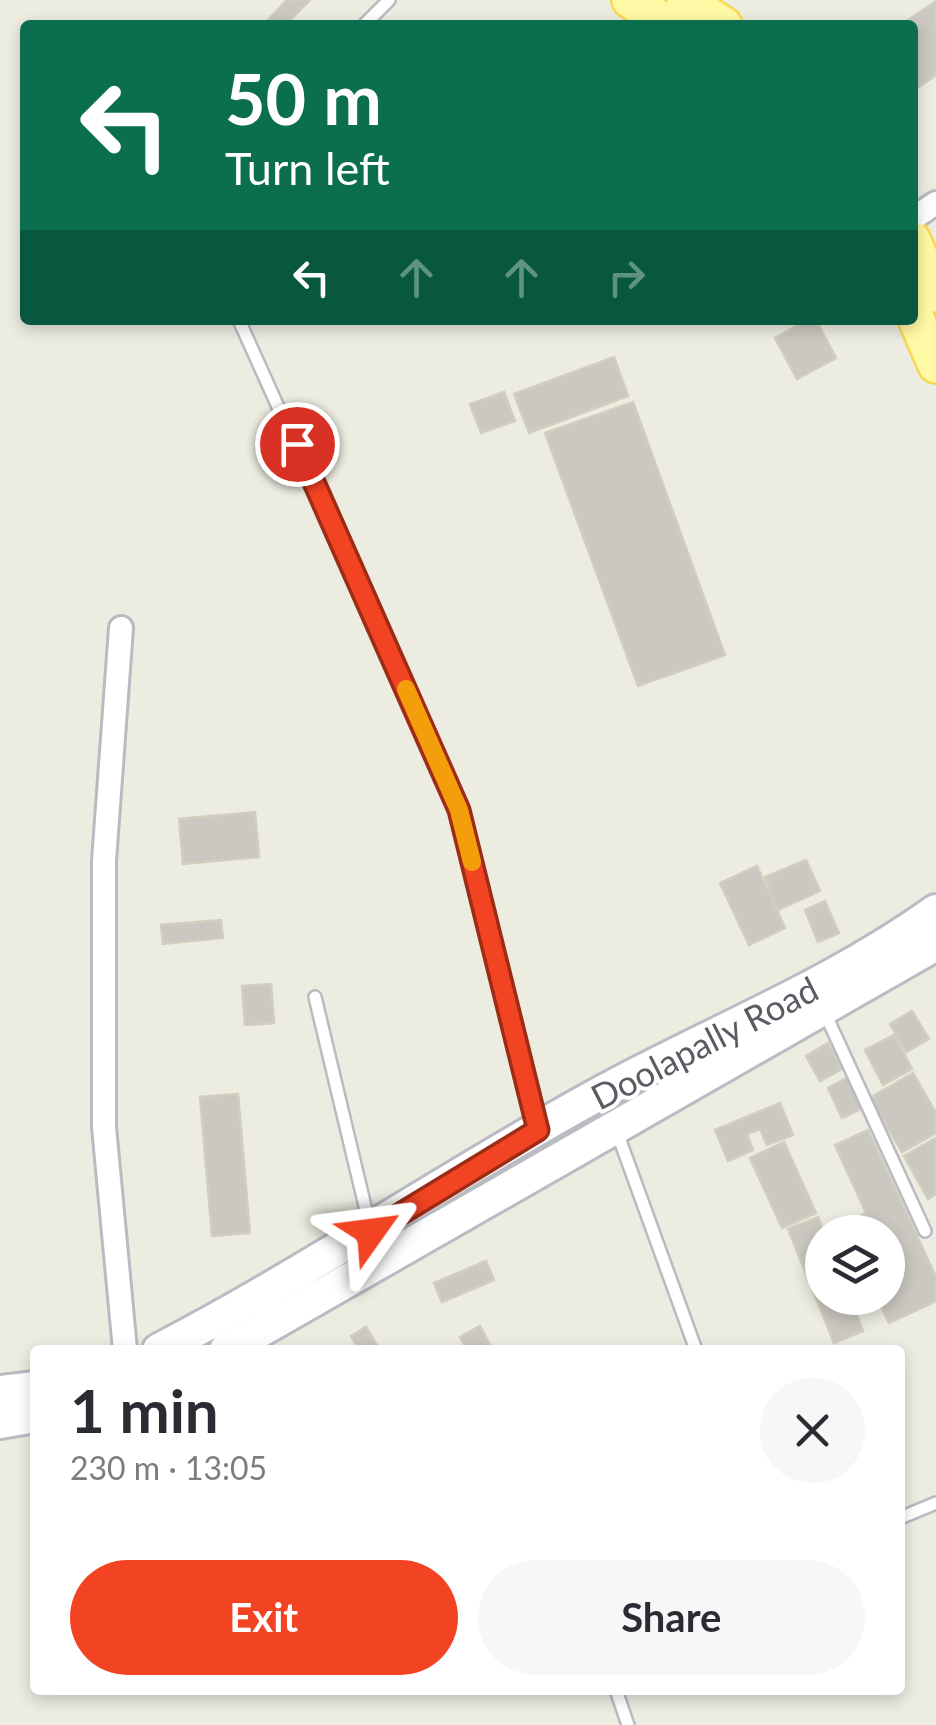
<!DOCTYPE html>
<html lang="en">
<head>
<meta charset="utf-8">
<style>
	body { margin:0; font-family:Lato,sans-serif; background:#f7f7f7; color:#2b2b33; height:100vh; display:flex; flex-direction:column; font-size:38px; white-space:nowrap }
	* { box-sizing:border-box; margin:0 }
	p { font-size:32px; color:#7c7c81 }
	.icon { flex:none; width:55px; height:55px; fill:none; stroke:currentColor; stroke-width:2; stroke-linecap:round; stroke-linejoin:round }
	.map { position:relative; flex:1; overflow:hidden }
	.side { position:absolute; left:30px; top:1345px; width:875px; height:350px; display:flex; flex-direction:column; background:#fff; border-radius:10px; box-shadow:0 5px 15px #0003 }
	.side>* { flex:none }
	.banner { position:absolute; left:20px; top:20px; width:898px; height:305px; border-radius:10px; box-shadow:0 5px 15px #0003; background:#0b6e4f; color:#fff; overflow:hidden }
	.tools { position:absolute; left:805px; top:1215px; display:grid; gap:20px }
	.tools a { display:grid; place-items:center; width:100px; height:100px; border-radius:50%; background:#fff; box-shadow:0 5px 15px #0003; font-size:50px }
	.pin { position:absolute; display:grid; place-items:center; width:85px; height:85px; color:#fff; margin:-42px; border:5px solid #fff; border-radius:50%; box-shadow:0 2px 10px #0007 }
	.me { position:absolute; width:110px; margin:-55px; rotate:59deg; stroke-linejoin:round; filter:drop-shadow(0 0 8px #0008) }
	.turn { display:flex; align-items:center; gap:35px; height:210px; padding:0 40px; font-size:45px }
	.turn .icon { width:130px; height:130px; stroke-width:2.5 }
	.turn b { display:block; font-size:70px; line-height:85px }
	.lanes { display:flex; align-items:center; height:95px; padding:0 40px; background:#0003; justify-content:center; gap:50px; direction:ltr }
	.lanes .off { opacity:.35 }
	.round { display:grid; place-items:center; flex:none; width:105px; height:105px; border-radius:52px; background:#f7f7f7 }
	.summary { display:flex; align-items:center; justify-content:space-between; height:170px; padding:0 40px }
	h1 { font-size:60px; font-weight:700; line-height:75px }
	.action { display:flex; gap:20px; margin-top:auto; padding:20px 40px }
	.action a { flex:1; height:115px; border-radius:60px; background:#f24322; color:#fff; font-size:40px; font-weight:700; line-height:115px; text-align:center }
	.action a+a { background:#f7f7f7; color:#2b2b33 }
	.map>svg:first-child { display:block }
	.building { fill:#cac8c0; stroke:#d2cebf; stroke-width:2.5 }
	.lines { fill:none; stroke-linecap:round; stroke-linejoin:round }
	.service-casing { stroke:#b9bbc1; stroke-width:16 }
	.minor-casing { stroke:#b9bbc1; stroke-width:28 }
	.secondary-casing { stroke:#b9bcc3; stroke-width:38 }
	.primary-casing { stroke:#f9d74e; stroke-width:40 }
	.service { stroke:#fff; stroke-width:11 }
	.minor { stroke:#fff; stroke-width:22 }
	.secondary { stroke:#fff; stroke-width:32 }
	.primary { stroke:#fff8a4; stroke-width:35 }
	.route-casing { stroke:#9d2c16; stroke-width:25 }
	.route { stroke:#f24322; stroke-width:18 }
	.slow { stroke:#f59e0b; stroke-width:18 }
	.labels { text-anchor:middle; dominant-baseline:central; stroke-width:8; stroke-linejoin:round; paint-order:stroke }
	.street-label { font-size:35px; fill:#595d63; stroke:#fff }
</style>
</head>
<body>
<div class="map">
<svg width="936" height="1725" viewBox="0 0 936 1725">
	<rect width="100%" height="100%" fill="#edece1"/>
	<!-- building -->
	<g class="building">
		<path d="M287,0H310L285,25H269L266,22Z"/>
		<path d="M936,1V75L913,91L912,25H901Z"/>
		<path d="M807,320H816L836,358L797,379L775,338Z"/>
		<path d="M614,357L628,396L529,433L514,394Z"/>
		<path d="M504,392L515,421L481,433L470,404Z"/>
		<path d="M633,402L725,655L638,686L545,433Z"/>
		<path d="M255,812L259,857L183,864L179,819Z"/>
		<path d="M806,860L820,891L778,910L765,877Z"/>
		<path d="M757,866L785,928L749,945L720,883Z"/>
		<path d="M825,901L839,933L818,942L805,910Z"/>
		<path d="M221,920L223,938L163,944L161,925Z"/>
		<path d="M271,984L274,1023L245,1025L242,986Z"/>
		<path d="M912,1011L929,1039L906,1052L890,1024Z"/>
		<path d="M894,1035L912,1069L883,1085L865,1050Z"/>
		<path d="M828,1043L842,1069L820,1081L806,1056Z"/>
		<path d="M913,1073L936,1113V1133L902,1152L870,1098Z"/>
		<path d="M848,1077L863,1108L842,1118L828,1088Z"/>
		<path d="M238,1094L250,1233L212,1236L200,1097Z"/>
		<path d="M780,1103L793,1135L767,1145L760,1129L747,1134L753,1150L728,1161L715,1130Z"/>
		<path d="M868,1130L936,1277V1301L889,1323L877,1298H888V1232H847L843,1224L866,1213L835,1145Z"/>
		<path d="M936,1138V1194L928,1199L904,1156Z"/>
		<path d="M784,1142L816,1213L782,1228L750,1158Z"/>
		<path d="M818,1217L824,1232L822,1298H850L863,1331L834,1343L788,1229Z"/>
		<path d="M486,1261L494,1280L442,1302L434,1283Z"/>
		<path d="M480,1326L491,1347L467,1350L460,1337Z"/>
		<path d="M366,1327L380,1350H359L351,1336Z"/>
	</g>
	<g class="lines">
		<defs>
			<g id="service">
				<path d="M364,25L389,0"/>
				<path d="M239,320L459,810L537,1124"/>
				<path d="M315,997L369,1223"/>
				<path d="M824,1011L925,1231"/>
				<path d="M617,1132L696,1350"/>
				<path d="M900,1518L936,1503"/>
				<path d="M616,1690L628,1725"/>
			</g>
			<g id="minor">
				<path d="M912,219L936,203"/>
				<path d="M121,628L104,861V1127L125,1350"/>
			</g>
			<g id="secondary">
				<path d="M159,1350C309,1272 449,1176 597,1095C710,1033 830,987 936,911"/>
				<path d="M226,1350L936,944"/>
				<path d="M0,1392L35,1388"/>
				<path d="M0,1422L35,1416"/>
			</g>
			<g id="primary">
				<path d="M630,0L670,25"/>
				<path d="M685,0L724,25"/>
				<path d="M912,239L936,294"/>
				<path d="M912,309L936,365"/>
			</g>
		</defs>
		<!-- service casing -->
		<use href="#service" class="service-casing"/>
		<!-- minor casing -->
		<use href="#minor" class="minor-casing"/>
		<!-- secondary casing -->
		<use href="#secondary" class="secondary-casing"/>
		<!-- primary casing -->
		<use href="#primary" class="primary-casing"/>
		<!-- service -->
		<use href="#service" class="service"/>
		<!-- minor -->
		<use href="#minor" class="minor"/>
		<!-- secondary -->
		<use href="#secondary" class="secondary"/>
		<!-- primary -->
		<use href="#primary" class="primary"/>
	</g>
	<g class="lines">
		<defs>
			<path id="route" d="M297,444L459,810L538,1130L371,1232"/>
		</defs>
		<!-- route casing -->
		<use href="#route" class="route-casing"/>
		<!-- route -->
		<use href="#route" class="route"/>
		<!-- slow -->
		<path class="slow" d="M406,689L459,810L472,862"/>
	</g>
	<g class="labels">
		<!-- street labels -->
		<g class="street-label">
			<text transform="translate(704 1042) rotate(-27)">Doolapally Road</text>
		</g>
	</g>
</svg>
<div class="tools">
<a><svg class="icon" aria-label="layers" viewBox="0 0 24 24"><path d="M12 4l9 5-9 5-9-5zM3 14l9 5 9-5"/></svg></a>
</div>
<div class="pin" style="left:297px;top:444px;background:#d93025"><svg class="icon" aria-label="arrive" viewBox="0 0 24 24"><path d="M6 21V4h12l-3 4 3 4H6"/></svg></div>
<svg class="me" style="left:371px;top:1232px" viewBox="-20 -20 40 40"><path d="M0-17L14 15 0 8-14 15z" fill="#f24322" stroke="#fff" stroke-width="4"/></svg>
<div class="banner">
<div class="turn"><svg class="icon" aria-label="left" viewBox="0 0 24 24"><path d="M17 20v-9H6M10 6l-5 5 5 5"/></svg><div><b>50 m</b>Turn left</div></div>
<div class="lanes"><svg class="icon" aria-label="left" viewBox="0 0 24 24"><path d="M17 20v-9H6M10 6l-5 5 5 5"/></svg><svg class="icon off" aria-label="ahead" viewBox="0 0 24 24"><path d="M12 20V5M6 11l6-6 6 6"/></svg><svg class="icon off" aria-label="ahead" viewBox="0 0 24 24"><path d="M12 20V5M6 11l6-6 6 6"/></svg><svg class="icon off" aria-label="right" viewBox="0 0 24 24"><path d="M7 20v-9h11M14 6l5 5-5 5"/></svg></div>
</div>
<section class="side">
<div class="summary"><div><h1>1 min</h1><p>230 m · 13:05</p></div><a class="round"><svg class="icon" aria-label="close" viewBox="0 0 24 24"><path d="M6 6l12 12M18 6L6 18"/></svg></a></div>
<div class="action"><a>Exit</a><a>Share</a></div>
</section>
</div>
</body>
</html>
